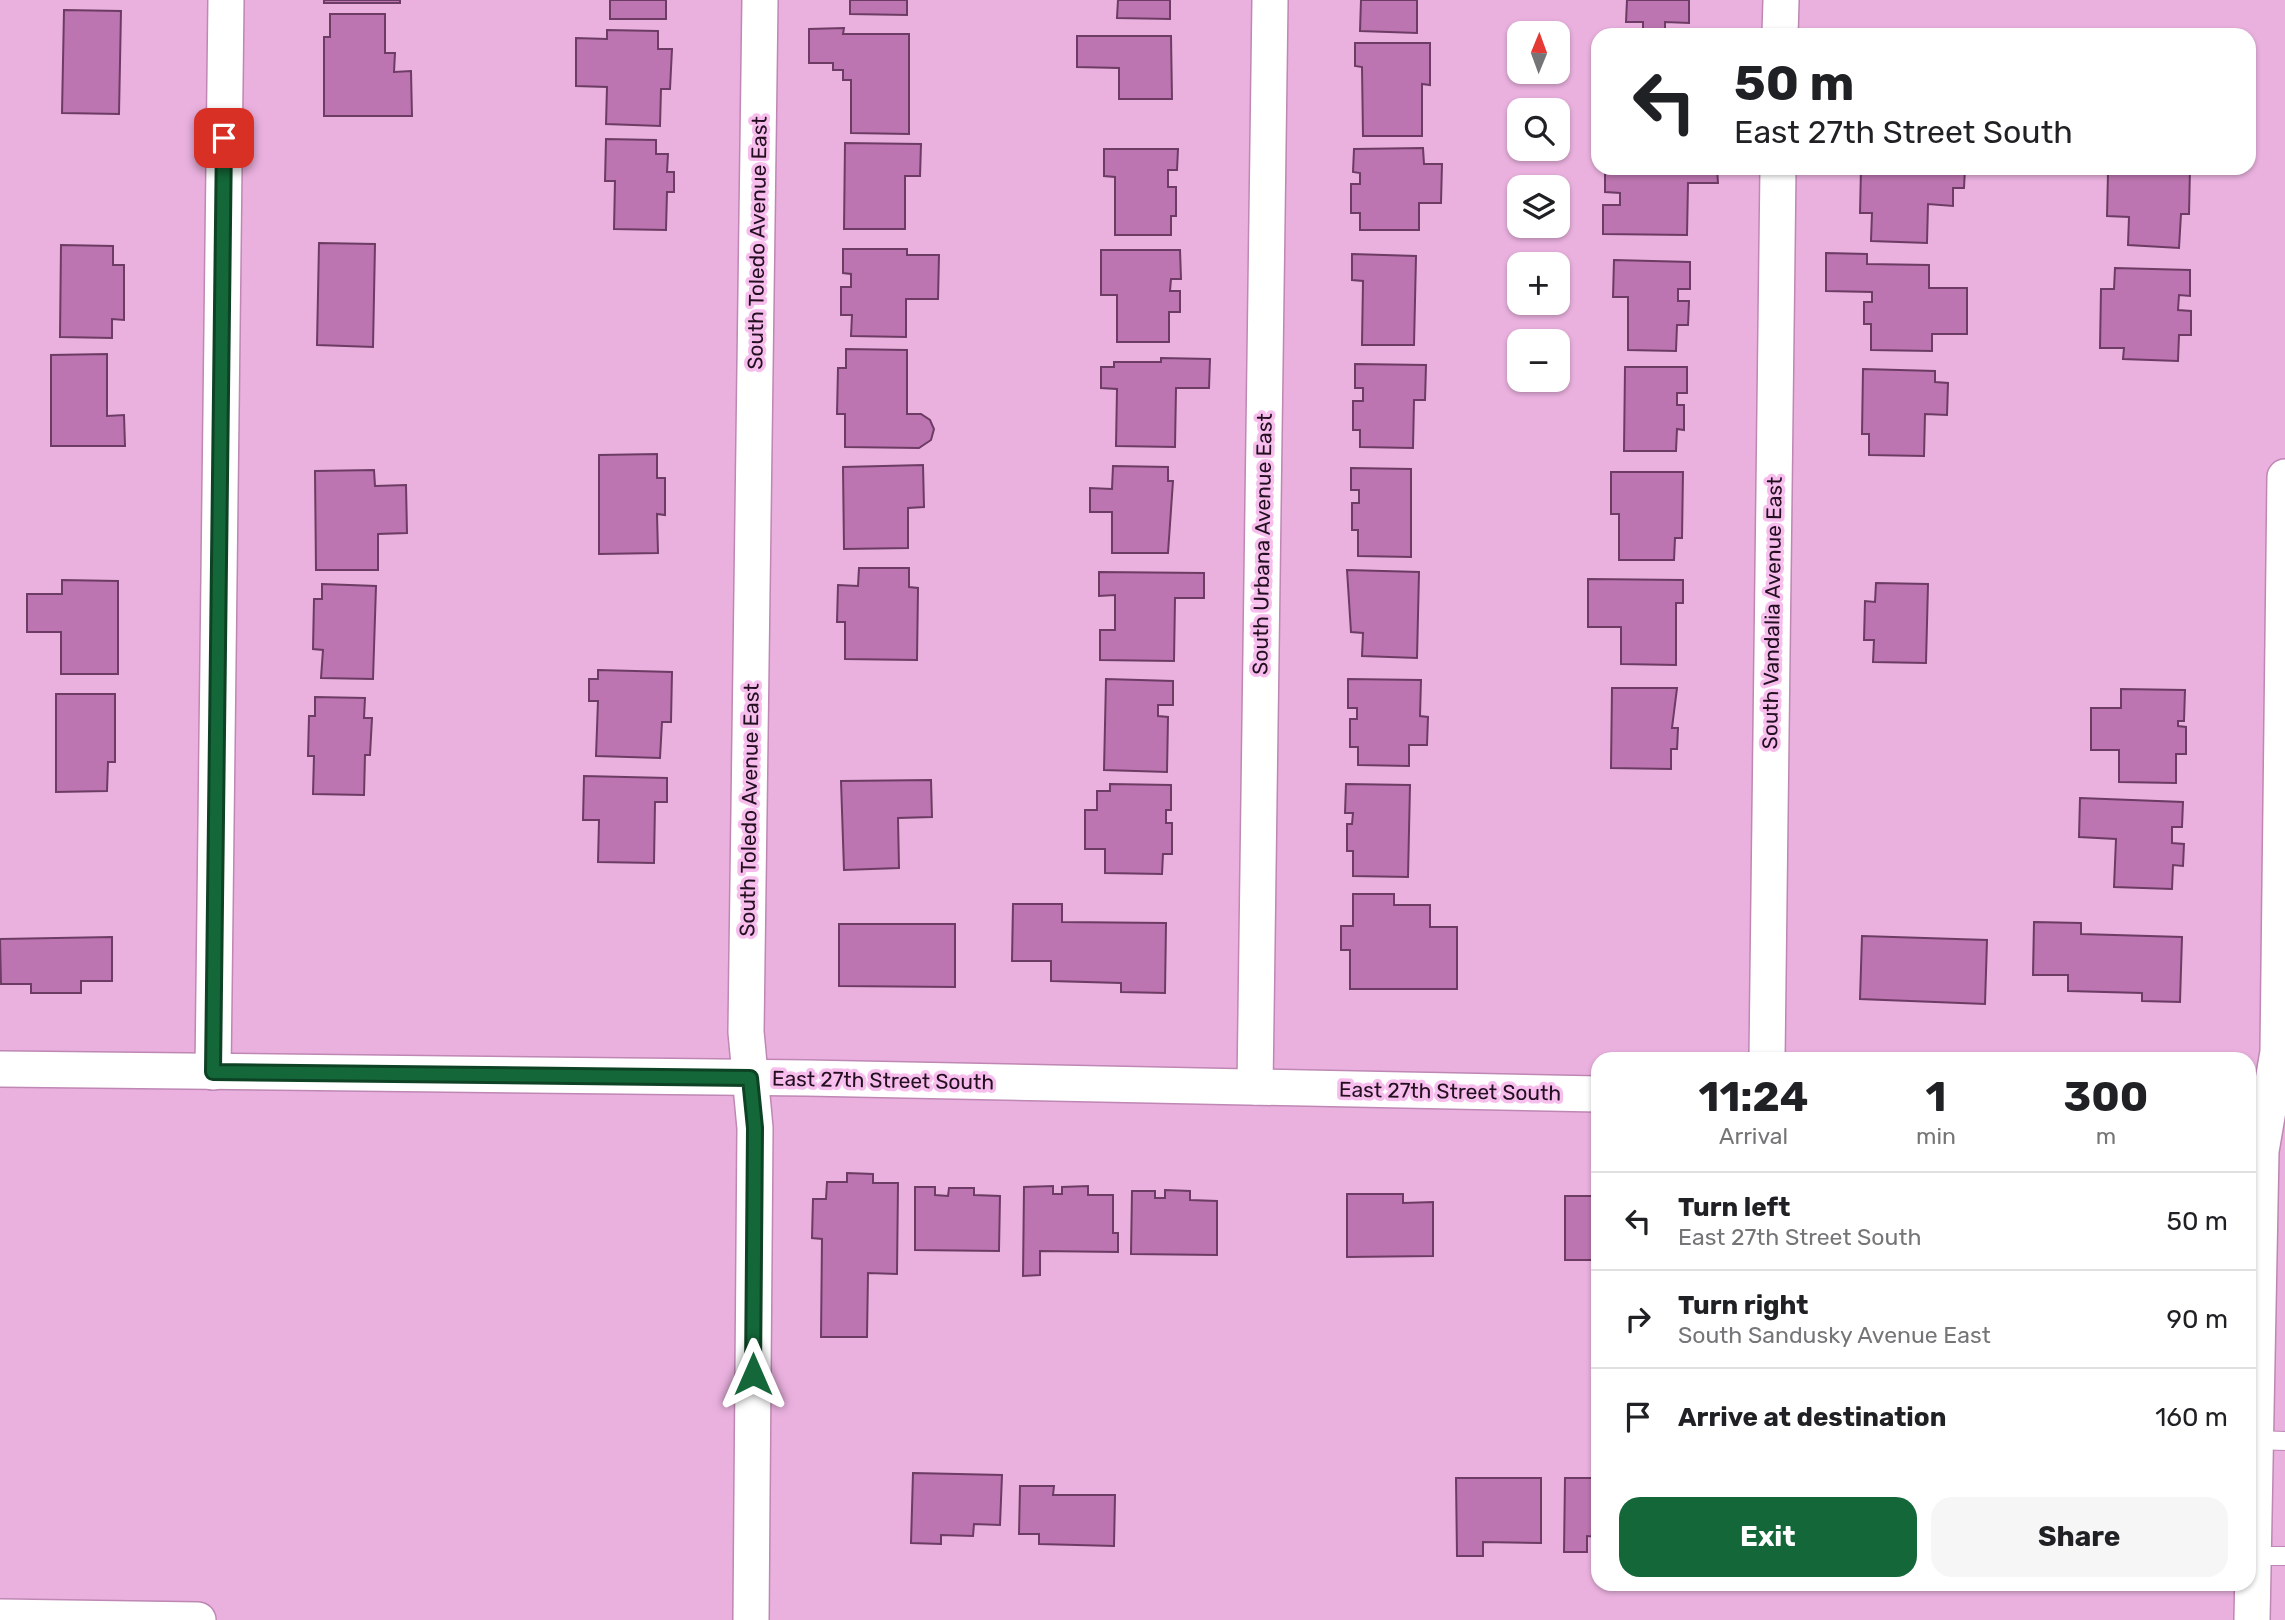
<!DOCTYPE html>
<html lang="en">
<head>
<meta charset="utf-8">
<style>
	body { margin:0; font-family:Rubik,sans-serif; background:#f6f6f6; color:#202124; height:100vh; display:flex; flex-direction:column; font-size:26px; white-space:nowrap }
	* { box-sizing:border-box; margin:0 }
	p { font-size:23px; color:#757577 }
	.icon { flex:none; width:38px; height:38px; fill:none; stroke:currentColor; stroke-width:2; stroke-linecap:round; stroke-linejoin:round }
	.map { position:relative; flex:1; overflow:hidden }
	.side { position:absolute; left:1591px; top:1052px; width:665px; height:539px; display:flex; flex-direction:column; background:#fff; border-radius:21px; box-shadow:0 2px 5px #0004 }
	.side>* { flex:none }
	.guide { position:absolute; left:1591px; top:28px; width:665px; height:147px; border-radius:21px; box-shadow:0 2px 5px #0004; background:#fff; color:#202124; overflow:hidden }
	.needle { width:46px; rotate:1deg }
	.fabs { position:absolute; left:1507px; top:21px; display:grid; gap:14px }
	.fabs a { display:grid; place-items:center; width:63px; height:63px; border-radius:14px; background:#fff; box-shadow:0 2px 5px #0004; font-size:35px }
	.pin { position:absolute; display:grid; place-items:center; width:60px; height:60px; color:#fff; margin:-30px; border-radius:14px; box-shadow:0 4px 10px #0006 }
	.me { position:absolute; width:77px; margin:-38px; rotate:0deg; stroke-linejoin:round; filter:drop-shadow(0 0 5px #0008) }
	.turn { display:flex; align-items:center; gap:24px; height:147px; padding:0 28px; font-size:32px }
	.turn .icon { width:91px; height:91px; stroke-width:2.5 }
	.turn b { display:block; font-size:49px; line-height:60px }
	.eta { display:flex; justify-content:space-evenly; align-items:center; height:119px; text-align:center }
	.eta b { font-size:42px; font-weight:700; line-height:49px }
	.action { display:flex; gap:14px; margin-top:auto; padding:14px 28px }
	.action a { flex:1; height:80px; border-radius:21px; background:#146738; color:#fff; font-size:28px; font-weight:700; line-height:80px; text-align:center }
	.action a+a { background:#f6f6f6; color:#202124 }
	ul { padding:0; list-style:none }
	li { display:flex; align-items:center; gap:21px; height:98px; padding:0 28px; border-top:2px solid #e0e0e0 }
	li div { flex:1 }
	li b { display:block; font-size:26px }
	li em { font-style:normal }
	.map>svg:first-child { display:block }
	.building { fill:#bc75b0; stroke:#6c3c64; stroke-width:2 }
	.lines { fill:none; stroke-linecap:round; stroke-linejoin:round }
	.service-casing { stroke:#be87b4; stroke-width:20 }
	.minor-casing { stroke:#be87b4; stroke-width:38 }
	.service { stroke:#fff; stroke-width:18 }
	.minor { stroke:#fff; stroke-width:35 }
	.route-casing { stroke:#0d4324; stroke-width:18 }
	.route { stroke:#146738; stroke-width:12 }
	.labels { text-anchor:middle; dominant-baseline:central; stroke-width:7; stroke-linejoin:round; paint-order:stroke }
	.street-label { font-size:21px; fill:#230f20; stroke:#f7beed }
</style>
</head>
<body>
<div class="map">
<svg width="2285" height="1620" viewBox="0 0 2285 1620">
	<rect width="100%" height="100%" fill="#eab1df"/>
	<!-- building -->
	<g class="building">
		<rect x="324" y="0" width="76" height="3"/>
		<rect x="610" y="0" width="56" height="19"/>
		<path d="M850,0H907V15L850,14Z"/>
		<path d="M1118,0H1170V19L1117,18Z"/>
		<path d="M1361,0H1417V33L1360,31Z"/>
		<path d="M1627,0H1689V23L1665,22V31H1643V22H1626Z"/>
		<path d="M64,10L121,11L119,114L62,113Z"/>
		<path d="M330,14H385V53H395L394,72L411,71L412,116H324V37H330Z"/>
		<path d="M844,28L843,34H909V134L851,133V80H843V70H833V63H809V29Z"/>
		<path d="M607,30L658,31V49H672L670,89H661L660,126L606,124L607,87L576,86V38L607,39Z"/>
		<path d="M1077,36H1171L1172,99H1119V68L1077,67Z"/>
		<path d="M1355,43H1430V85L1422,84V136H1363L1362,67L1355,66Z"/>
		<path d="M606,139L656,140V154H668L667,172H674V192H667L666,230L614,229L615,181H605Z"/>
		<path d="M845,143L921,144L920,176H905V229H844Z"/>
		<path d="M1423,148L1424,164H1442L1441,203H1419V230H1360V213H1351V184H1360V173L1353,172L1354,149Z"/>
		<path d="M1104,149H1178L1177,170H1168V187H1176V216H1171V235H1115V177L1104,176Z"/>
		<path d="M1605,168H1717L1718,183H1688L1687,235L1603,234V205H1620V193L1605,192Z"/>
		<path d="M1861,168H1965L1964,188H1953V206L1928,204L1927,243L1871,241L1872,213H1860Z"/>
		<path d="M2126,168H2190L2189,214H2181L2179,248L2128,245L2129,217L2107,216L2108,173L2126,174Z"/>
		<path d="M319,243L375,244L373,347L317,345Z"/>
		<path d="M61,245L113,246V265H124V320L112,319V338L60,337Z"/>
		<path d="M843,249H907V255H939L938,299H906V337L851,336L852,315H841V287H851V274L843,273Z"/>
		<path d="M1101,250H1180L1181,279H1171L1170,291H1180V312H1169V342H1117V295H1101Z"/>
		<path d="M1826,253L1867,254V264L1929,265V288H1967V334H1932V351L1871,350V324H1864V302H1872V292L1826,291Z"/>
		<path d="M1352,254L1416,256L1414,345H1362L1363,281L1352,280Z"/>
		<path d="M1614,260L1690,262V289H1678V301H1689L1688,325H1677L1676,351L1628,350V297H1613Z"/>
		<path d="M2115,268L2190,270V296L2179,295L2178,310L2191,311V335H2179L2178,361L2123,359L2124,348H2100L2101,289H2114Z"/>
		<path d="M846,349L907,350V414H921L930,420L934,429L931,440L919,448L845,447V414H837L838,368H846Z"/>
		<path d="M107,354V416L124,415L125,446H51V355Z"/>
		<path d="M1161,358L1210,359L1209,388H1176L1175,447L1116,446L1117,389L1101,388V367H1114V362H1161Z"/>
		<path d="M1355,364L1426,365L1425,400H1414L1413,448L1360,447V430H1353V401H1363V388H1355Z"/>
		<path d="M1625,367H1687V393H1677V405H1684V430L1677,429L1676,451H1624Z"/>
		<path d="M1863,369L1935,371V382L1948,383L1947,415L1925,414L1924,456L1869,455V434H1862Z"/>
		<path d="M657,454V478H665V515L657,514L658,553L599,554V455Z"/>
		<path d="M923,465L924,507L908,508V548L844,549L843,467Z"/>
		<path d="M1113,466L1168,467V481H1173L1168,553H1112V512H1090V488L1112,489Z"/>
		<path d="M1351,468L1411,469V557L1358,556V530H1352V503H1359V490H1351Z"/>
		<path d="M374,470L375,486L406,485L407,533L378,534V570H316L315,471Z"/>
		<path d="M1611,472H1683L1682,538H1675L1674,560H1619V514H1611Z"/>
		<path d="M859,568H909V587L918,588L917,660L845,659V622H837L838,585L858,586Z"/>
		<path d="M1347,570L1419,572L1417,658L1362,656L1363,633L1351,632Z"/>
		<path d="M1099,572L1204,573V598H1175L1174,661L1100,660V630H1115V595L1099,596Z"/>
		<path d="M1588,579L1683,580V603H1676V665L1621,664V627H1588Z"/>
		<path d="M62,580L118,581V674H61V632H27V594H62Z"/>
		<path d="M1876,583L1928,584L1926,663L1873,662L1874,640H1864L1865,601L1875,602Z"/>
		<path d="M322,584L376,586L373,679L321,678L323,650L313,649L314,599H322Z"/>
		<path d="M598,670L672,672L671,722H662L660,758L596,756L598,701H589V679H598Z"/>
		<path d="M1106,679L1173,681V705H1158V716L1168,717L1167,772L1104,770Z"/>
		<path d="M1348,679L1421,680L1420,716L1428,717L1427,745H1409V766L1358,765V747H1350V719H1357V708H1348Z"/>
		<path d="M1612,688H1677L1672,728H1678L1677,749H1671V769L1611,768Z"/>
		<path d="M2121,689L2185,690L2184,721H2178V726L2186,727V754H2176V783L2119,782V750H2091V708H2121Z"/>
		<path d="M56,694H115V762H108L107,791L56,792Z"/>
		<path d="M315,697L365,698L364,718H372L370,755H365L364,795L313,794L314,756H308L309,716H315Z"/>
		<path d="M584,776L667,778V802H655L654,863L598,862L599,820H583Z"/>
		<path d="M931,780L932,817L898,818L899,868L844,870L841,781Z"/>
		<path d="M1110,784L1171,785V810H1166V823H1172V854H1163L1162,874L1105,873V849H1085V810H1097V791H1110Z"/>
		<path d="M1346,784L1410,785L1408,877L1353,876V851H1347V824H1352L1353,813H1345Z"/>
		<path d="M2080,798L2183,802L2182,827H2172V843L2184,844L2183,866L2173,865L2172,889L2114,887L2116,839L2079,837Z"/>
		<path d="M1353,894H1394V905H1430V927H1457V989H1350V950H1341V926H1353Z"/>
		<path d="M1013,904H1062V922L1166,923L1165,993L1121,992V983L1051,981V961H1012Z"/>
		<path d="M2034,922L2081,923V934L2182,937L2180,1002L2142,1001V993L2068,991V975H2033Z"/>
		<path d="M839,924H955V987L839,986Z"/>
		<path d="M1862,936L1987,940L1985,1004L1860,999Z"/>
		<path d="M112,937V981H81V993H31V984H1L0,939Z"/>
		<path d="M847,1173L873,1174V1183H898L897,1274L868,1273L867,1337H821L822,1239L812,1238L813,1199H826L827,1182H847Z"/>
		<path d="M1053,1186V1194H1062V1187L1088,1186V1195H1113V1233H1118V1252L1040,1251V1275L1023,1276L1024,1187Z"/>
		<path d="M915,1187H935V1195L948,1196L949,1188H974V1195L1000,1196L999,1251L915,1250Z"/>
		<path d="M1165,1190L1190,1191V1200L1217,1201V1255L1131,1254L1132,1191H1155V1198H1165Z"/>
		<path d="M1347,1194H1403V1203L1433,1202V1256L1347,1257Z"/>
		<rect x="1565" y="1196" width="33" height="64"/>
		<path d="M913,1473L1002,1475L1000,1525L974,1524L973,1536L941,1535V1544L911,1543Z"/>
		<path d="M1456,1478H1541V1543L1483,1542V1556H1457Z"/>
		<path d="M1565,1478H1598V1537L1587,1536V1552H1564Z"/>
		<path d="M1020,1486H1054L1053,1495H1115L1114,1546L1039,1544V1534H1019Z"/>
	</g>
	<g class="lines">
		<defs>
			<g id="service">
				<path d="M2255,1440L2285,1441"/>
				<path d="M2253,1556H2285"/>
			</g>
			<g id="minor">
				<path d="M1780,35L1781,0"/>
				<path d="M1767,1059L1778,168"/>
				<path d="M0,1069L807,1078L1598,1094"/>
				<path d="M213,1072L226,0"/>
				<path d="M1255,1087L1270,0"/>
				<path d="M0,1617L198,1620"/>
				<path d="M751,1620L755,1128L746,1032L760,0"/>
				<path d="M2252,1620L2261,1151L2278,1052L2285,477"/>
			</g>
		</defs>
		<!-- service casing -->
		<use href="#service" class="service-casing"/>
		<!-- minor casing -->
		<use href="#minor" class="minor-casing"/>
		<!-- service -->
		<use href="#service" class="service"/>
		<!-- minor -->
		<use href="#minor" class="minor"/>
	</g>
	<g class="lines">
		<defs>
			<path id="route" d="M224,138L213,1072L750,1078L755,1128L753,1374"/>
		</defs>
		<!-- route casing -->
		<use href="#route" class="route-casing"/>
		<!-- route -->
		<use href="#route" class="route"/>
	</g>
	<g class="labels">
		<!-- street labels -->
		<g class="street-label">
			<text transform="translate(757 243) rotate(-89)">South Toledo Avenue East</text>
			<text transform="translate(1262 544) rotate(-89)">South Urbana Avenue East</text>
			<text transform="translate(1772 613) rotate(-89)">South Vandalia Avenue East</text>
			<text transform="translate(749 810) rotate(-89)">South Toledo Avenue East</text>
			<text transform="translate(883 1080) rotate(1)">East 27th Street South</text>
			<text transform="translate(1450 1091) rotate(1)">East 27th Street South</text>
		</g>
	</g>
</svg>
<div class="fabs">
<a><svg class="needle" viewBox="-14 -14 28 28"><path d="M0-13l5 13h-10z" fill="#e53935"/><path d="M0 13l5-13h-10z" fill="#757577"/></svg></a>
<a><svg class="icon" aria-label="search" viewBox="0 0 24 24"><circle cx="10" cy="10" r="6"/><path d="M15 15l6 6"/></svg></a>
<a><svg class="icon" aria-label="layers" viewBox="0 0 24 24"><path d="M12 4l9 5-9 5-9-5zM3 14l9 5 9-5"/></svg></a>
<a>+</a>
<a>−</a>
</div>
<div class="pin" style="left:224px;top:138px;background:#d93025"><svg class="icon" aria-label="arrive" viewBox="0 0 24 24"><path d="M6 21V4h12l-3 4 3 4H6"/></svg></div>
<svg class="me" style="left:753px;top:1374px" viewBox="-20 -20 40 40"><path d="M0-17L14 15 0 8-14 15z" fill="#146738" stroke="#fff" stroke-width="4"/></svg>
<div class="guide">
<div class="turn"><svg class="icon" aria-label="left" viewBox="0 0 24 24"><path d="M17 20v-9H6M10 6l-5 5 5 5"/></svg><div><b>50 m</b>East 27th Street South</div></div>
</div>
<section class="side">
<div class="eta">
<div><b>11:24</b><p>Arrival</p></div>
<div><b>1</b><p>min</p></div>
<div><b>300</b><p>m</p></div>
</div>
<ul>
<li><svg class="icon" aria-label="left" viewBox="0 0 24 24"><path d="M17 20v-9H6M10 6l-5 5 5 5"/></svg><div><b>Turn left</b><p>East 27th Street South</p></div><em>50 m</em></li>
<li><svg class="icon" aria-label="right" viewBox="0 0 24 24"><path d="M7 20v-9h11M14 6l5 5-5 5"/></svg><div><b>Turn right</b><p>South Sandusky Avenue East</p></div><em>90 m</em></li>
<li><svg class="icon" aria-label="arrive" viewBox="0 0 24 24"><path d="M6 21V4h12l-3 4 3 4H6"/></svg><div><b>Arrive at destination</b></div><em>160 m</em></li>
</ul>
<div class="action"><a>Exit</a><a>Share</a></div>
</section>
</div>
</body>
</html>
